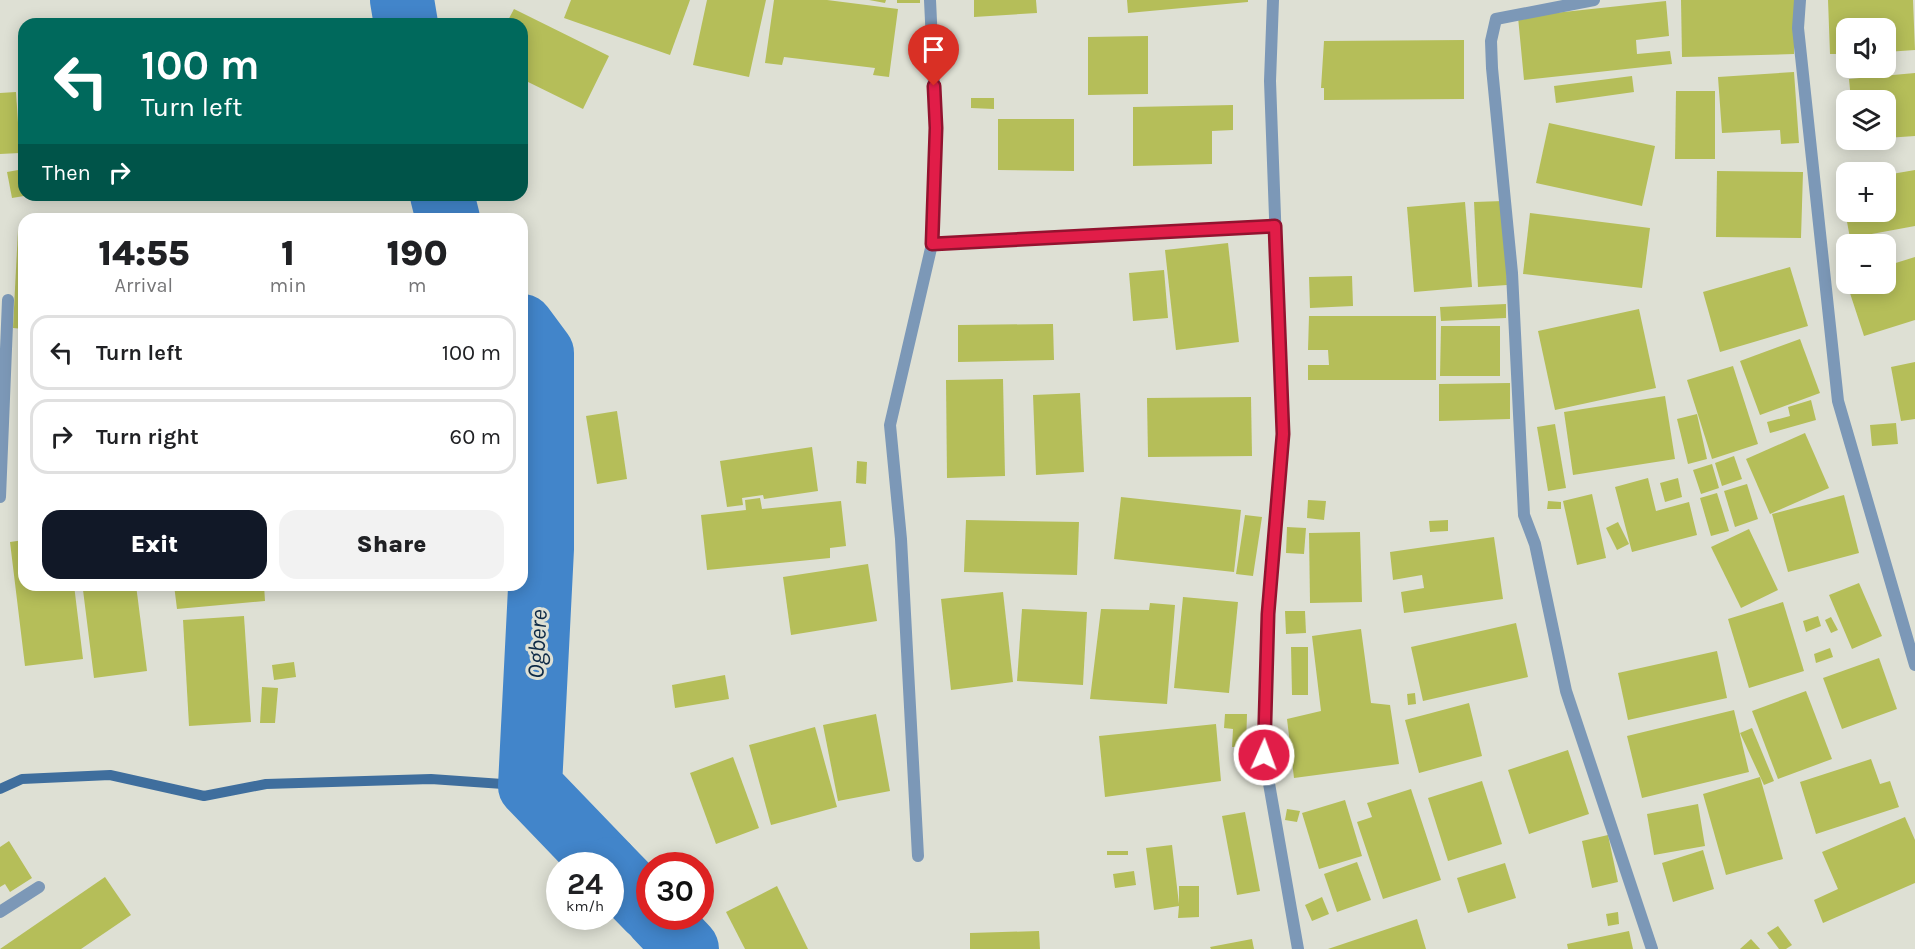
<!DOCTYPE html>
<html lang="en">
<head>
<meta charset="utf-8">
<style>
	body { margin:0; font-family:Karla,sans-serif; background:#f2f2f2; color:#202124; height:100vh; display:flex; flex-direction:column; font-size:22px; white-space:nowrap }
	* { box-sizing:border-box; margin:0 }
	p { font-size:20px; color:#757577 }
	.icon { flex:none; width:33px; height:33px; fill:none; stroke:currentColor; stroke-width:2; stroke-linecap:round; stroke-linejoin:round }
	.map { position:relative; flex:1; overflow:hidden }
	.side { position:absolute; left:18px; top:213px; width:510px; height:378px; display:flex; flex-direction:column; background:#fff; border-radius:18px; box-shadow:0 3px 15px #0003 }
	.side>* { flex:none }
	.hud { position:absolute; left:18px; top:18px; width:510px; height:183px; border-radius:18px; box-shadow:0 3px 15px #0003; background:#00695c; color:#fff; overflow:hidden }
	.fabs { position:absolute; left:1836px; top:18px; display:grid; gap:12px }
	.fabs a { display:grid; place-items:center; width:60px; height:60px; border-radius:12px; background:#fff; box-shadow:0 3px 15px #0003; font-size:30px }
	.speed { position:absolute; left:546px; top:852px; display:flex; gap:12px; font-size:30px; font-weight:700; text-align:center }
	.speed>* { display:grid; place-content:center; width:78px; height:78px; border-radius:50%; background:#fff; box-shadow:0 3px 15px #0003; line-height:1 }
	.speed small { font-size:15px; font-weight:400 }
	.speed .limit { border:9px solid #d22; background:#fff; color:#111 }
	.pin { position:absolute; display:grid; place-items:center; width:51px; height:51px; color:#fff; margin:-62px -26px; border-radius:50% 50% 50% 0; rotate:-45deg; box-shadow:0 0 6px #0007 }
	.pin .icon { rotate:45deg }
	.me { position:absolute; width:66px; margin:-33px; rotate:2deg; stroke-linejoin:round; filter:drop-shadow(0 0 4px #0008) }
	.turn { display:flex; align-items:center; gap:21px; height:126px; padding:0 24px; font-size:27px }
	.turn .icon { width:78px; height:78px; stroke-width:2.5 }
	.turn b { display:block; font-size:42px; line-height:51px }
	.then { display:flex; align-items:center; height:57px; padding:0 24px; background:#0003; gap:12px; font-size:22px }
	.eta { display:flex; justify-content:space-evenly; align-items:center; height:102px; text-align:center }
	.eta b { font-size:36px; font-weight:800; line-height:42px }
	.primary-button { display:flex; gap:12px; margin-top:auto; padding:12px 24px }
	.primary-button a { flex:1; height:69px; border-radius:18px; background:#111827; color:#fff; font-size:24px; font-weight:800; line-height:69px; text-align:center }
	.primary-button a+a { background:#f2f2f2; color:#202124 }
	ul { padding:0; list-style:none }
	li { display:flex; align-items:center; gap:18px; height:75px; margin:0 12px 9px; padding:0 12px; border:3px solid #e0e0e0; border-radius:18px }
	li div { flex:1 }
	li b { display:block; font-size:22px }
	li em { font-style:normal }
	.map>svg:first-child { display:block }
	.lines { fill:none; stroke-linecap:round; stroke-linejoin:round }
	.stream { stroke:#3f6e9d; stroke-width:10 }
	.river { stroke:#4285ca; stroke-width:64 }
	.building { fill:#b5be59 }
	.street { stroke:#7c98b7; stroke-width:12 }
	.route-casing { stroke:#92132f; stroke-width:15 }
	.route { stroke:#e11d48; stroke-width:10 }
	.labels { text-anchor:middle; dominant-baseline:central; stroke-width:6; stroke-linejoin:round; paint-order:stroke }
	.water-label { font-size:24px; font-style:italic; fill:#0f2b47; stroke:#dee0d4 }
</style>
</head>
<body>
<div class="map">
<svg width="1915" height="949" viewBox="0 0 1915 949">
	<rect width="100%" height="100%" fill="#dee0d4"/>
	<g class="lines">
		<!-- stream -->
		<path class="stream" d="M0,789L22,779L110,775L204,796L266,784L431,779L530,786"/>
		<!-- river -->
		<g class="river">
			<path d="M402,0L406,24"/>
			<path d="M442,195L448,219"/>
			<path d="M522,326L542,353V549L530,786L607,866"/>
			<path d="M610,869L650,910"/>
			<path d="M656,916L687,949"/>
		</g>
	</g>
	<!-- building -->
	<g class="building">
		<path d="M571,0H690L670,55L564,18Z"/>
		<path d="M707,0H766L749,77L693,65Z"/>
		<path d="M774,0H827L898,9L889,77L873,75L875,68L784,57L782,65L765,63Z"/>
		<path d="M869,0H886L885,3Z"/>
		<rect x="897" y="0" width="23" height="3"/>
		<path d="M974,0H1036L1037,13L974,17Z"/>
		<path d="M1127,0H1248V2L1128,13Z"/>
		<path d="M1681,0H1794V54L1682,57Z"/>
		<path d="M1828,0H1913L1915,50L1886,52V28H1846V54H1830Z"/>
		<path d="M1666,1L1669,36L1636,40L1637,54L1670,51L1672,64L1524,80L1518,17Z"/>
		<path d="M514,9L609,56L583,109L522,79V24H506Z"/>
		<path d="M1148,36V94L1088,95V37Z"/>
		<path d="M1464,40V99L1324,100V88H1321L1324,41Z"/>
		<path d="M1794,72L1799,143L1781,144L1780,130L1722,133L1718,77Z"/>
		<path d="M1915,73V136L1886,138V100H1851L1849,79Z"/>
		<path d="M1632,76L1634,92L1556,103L1554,86Z"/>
		<path d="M1676,91H1715V159H1675Z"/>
		<path d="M16,92L20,153L0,154V93Z"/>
		<path d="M971,98H994V109L971,108Z"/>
		<path d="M1233,105V130L1212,131V164L1133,166V107Z"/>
		<path d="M998,119H1074V171L998,170Z"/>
		<path d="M1549,123L1655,146L1642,206L1536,183Z"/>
		<path d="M24,169V196L12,198L7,172Z"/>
		<path d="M1915,170V226L1850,238L1840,184L1846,182V212H1886V175Z"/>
		<path d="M1717,171L1803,172L1801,238L1716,237Z"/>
		<path d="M1503,201L1507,285L1478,287L1474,202Z"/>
		<path d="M1465,202L1472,287L1414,292L1407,207Z"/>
		<path d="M1530,213L1650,228L1642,288L1523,274Z"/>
		<path d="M18,230H24V329L13,328Z"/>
		<path d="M1228,243L1239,342L1176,350L1165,250Z"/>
		<path d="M1915,257V320L1864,336L1847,284H1886V266Z"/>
		<path d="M1790,267L1808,326L1720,352L1703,292Z"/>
		<path d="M1164,270L1168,318L1133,321L1129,273Z"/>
		<path d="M1352,276L1353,306L1310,308L1309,277Z"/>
		<path d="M1506,304V318L1441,321L1440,307Z"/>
		<path d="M1639,309L1656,388L1555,410L1538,331Z"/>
		<path d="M1309,316H1436V380H1308V365H1329L1328,350H1308Z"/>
		<path d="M1053,324L1054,360L958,362V325Z"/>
		<path d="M1441,326H1500V376H1440Z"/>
		<path d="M1800,339L1820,393L1760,415L1740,361Z"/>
		<path d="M1915,362V419L1901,421L1891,367Z"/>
		<path d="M1733,366L1758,444L1712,459L1687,380Z"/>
		<path d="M1003,379L1005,476L947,478L946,380Z"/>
		<path d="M1510,383V419L1439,421V384Z"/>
		<path d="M1080,393L1084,472L1036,475L1033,395Z"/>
		<path d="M1665,396L1675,459L1573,475L1564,412Z"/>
		<path d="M1251,397L1252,456L1148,457L1147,398Z"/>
		<path d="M1811,400L1816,420L1770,433L1767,422L1790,416L1788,407Z"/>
		<path d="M617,411L627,479L597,484L586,416Z"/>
		<path d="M1697,414L1707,459L1688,464L1677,419Z"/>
		<path d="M1896,423L1898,444L1872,446L1870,425Z"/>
		<path d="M1555,424L1566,488L1548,491L1537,427Z"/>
		<path d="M1805,433L1829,488L1770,514L1746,459Z"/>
		<path d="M812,447L818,491L764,499L763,495L742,498L743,505L727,507L720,461Z"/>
		<path d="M1734,456L1742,479L1722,486L1715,463Z"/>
		<path d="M857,461L867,462L866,484L856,483Z"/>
		<path d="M1712,464L1719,488L1701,494L1693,470Z"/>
		<path d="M1648,478L1656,511L1689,502L1697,535L1632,552L1615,487Z"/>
		<path d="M1678,478L1682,497L1665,502L1660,483Z"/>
		<path d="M1747,484L1758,519L1735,527L1724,491Z"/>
		<path d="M1717,493L1729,531L1711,536L1700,498Z"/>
		<path d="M1592,494L1606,558L1577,565L1563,501Z"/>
		<path d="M1844,495L1859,553L1788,572L1772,514Z"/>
		<path d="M1121,497L1241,510L1234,572L1114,559Z"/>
		<path d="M760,498L762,509L841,501L846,546L830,548V558L707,570L701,515L746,510L745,500Z"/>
		<path d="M1308,500L1326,501L1324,520L1307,518Z"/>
		<path d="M1548,501L1561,502V509H1547Z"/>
		<path d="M1245,515L1262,517L1253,576L1236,574Z"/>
		<path d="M966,520L1079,522L1077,575L964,572Z"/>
		<path d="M1448,520V531L1430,532L1429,521Z"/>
		<path d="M1618,522L1629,544L1617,550L1606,528Z"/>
		<path d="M1287,527L1306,528L1304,554L1286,553Z"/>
		<path d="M1749,529L1778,590L1741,608L1711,547Z"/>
		<path d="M1360,532L1362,602L1310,603L1309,533Z"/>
		<path d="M1494,537L1503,599L1404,613L1401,592L1424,588L1422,575L1393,580L1390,552Z"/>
		<path d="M24,540V585H74L83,659L25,666L10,542Z"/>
		<path d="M868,564L877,621L791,635L783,577Z"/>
		<path d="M1859,583L1882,636L1852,649L1829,595Z"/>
		<path d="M117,585H136L147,671L94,678L83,590Z"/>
		<path d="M174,585H264L265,601L177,609Z"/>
		<path d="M1003,592L1013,682L951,690L941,599Z"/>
		<path d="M1183,597L1238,602L1229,693L1174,688Z"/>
		<path d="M1783,602L1804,671L1749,688L1728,619Z"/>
		<path d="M1150,603L1175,605L1167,704L1090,699L1101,609L1149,610Z"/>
		<path d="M1022,609L1087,612L1083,685L1017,681Z"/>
		<path d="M1285,611H1305L1306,633L1286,634Z"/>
		<path d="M244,616L251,722L189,726L183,620Z"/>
		<path d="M1818,616L1821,626L1806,632L1803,621Z"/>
		<path d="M1831,617L1838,630L1831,633L1825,620Z"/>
		<path d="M1516,623L1528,677L1423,701L1411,647Z"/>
		<path d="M1361,629L1371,703L1390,705L1399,764L1294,778L1287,719L1321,711L1312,636Z"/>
		<path d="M1291,647H1308V695H1292Z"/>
		<path d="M1830,648L1833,657L1816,663L1814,654Z"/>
		<path d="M1717,651L1727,698L1628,720L1618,673Z"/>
		<path d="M1879,658L1897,709L1842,729L1823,678Z"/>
		<path d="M294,662L296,677L274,680L272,665Z"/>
		<path d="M725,675L729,699L675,708L672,685Z"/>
		<path d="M262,687L278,688L275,723H260Z"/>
		<path d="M1806,691L1832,759L1778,779L1752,711Z"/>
		<path d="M1415,693L1416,704L1408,705L1407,694Z"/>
		<path d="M1469,703L1482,756L1419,773L1405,720Z"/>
		<path d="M1734,710L1749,772L1642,798L1627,736Z"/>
		<path d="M876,714L890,791L838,801L823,725Z"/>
		<path d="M1225,714H1247L1246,747H1232L1233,729L1224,728Z"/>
		<path d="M1216,724L1221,781L1105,797L1099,736Z"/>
		<path d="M815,727L837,807L771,825L749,745Z"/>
		<path d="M1752,728L1774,781L1764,785L1740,733Z"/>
		<path d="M1568,750L1589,814L1529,834L1508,770Z"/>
		<path d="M733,757L759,828L716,844L690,773Z"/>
		<path d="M1871,759L1880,784L1890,781L1899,807L1816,834L1800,782Z"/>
		<path d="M1760,777L1783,859L1726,875L1703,794Z"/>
		<path d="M1482,781L1502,844L1448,861L1428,798Z"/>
		<path d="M1411,789L1441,880L1383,899L1357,822L1372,817L1367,803Z"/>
		<path d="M1345,800L1362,856L1319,869L1302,813Z"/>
		<path d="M1698,804L1705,846L1654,855L1647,814Z"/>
		<path d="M1287,809L1300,811L1297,822L1285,820Z"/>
		<path d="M1245,812L1260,891L1237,895L1222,816Z"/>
		<path d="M1905,817L1915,840V883L1823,923L1814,900L1838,889L1822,852Z"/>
		<path d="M1608,835L1618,882L1592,888L1582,841Z"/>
		<path d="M9,841L32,878L10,892L5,884L0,887V847Z"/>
		<path d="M1172,845L1179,904V886H1199V917L1178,918L1179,906L1154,910L1146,848Z"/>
		<path d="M1703,850L1714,889L1673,902L1662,863Z"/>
		<rect x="1107" y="851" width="21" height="4"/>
		<path d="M1357,862L1371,900L1337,912L1324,874Z"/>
		<path d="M1505,863L1516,898L1468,913L1457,878Z"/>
		<path d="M1134,871L1136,885L1115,888L1113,874Z"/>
		<path d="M105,877L131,915L81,949H0Z"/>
		<path d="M777,886L808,949H745L726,912Z"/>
		<path d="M1322,897L1329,914L1312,921L1305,905Z"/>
		<path d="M1618,912L1619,924L1608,926L1606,914Z"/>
		<path d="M1417,919L1426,949H1328Z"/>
		<path d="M1778,926L1792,945L1786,949H1779L1767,933Z"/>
		<path d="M1039,931L1040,949H970V933Z"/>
		<path d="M1629,931L1633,949H1568L1567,944Z"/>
		<path d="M1252,939L1254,949H1211L1210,947Z"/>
		<path d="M1751,939L1760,949H1740Z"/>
	</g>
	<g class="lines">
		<!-- street -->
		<g class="street">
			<path d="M1273,0L1270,81L1283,434L1268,614L1264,755L1298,949"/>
			<path d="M1594,0L1496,19L1491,41L1492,68L1512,273L1524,515L1535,544L1566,691L1652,949"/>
			<path d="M1800,0L1798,28L1838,401L1915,665"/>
			<path d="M932,244L1275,226"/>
			<path d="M0,497L8,300"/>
			<path d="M918,856L901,539L890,425L932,244L936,128L930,0"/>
			<path d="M0,912L39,887"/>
		</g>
	</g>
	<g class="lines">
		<defs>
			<path id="route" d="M934,86L936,128L932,244L1275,226L1283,434L1268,614L1264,755"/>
		</defs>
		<!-- route casing -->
		<use href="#route" class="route-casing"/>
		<!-- route -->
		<use href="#route" class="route"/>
	</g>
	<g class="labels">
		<!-- water labels -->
		<g class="water-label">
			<text transform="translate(537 644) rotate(-87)">Ogbere</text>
		</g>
	</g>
</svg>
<div class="fabs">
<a><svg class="icon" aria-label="sound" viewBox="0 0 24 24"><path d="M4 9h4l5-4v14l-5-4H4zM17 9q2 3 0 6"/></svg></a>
<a><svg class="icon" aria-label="layers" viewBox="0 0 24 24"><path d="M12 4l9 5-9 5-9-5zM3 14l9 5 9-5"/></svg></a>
<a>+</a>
<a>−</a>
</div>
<div class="speed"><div>24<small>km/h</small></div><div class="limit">30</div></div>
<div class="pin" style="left:934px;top:86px;background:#d93025"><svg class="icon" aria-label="arrive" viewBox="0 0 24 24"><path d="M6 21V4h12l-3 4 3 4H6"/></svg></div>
<svg class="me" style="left:1264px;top:755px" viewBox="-20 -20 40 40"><circle r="17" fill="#e11d48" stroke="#fff" stroke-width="3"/><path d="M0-11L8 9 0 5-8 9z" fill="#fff"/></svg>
<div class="hud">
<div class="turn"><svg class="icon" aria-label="left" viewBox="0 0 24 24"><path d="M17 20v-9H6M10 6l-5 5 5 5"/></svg><div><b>100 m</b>Turn left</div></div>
<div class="then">Then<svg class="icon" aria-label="right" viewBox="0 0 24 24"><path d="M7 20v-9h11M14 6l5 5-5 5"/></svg></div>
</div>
<section class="side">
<div class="eta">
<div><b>14:55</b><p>Arrival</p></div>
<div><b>1</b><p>min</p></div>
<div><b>190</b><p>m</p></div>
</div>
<ul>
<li><svg class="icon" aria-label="left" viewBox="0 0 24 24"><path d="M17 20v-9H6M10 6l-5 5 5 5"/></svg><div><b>Turn left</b></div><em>100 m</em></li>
<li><svg class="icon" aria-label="right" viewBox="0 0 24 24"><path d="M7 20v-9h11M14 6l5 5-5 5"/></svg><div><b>Turn right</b></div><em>60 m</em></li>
</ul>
<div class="primary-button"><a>Exit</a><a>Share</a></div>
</section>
</div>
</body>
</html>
